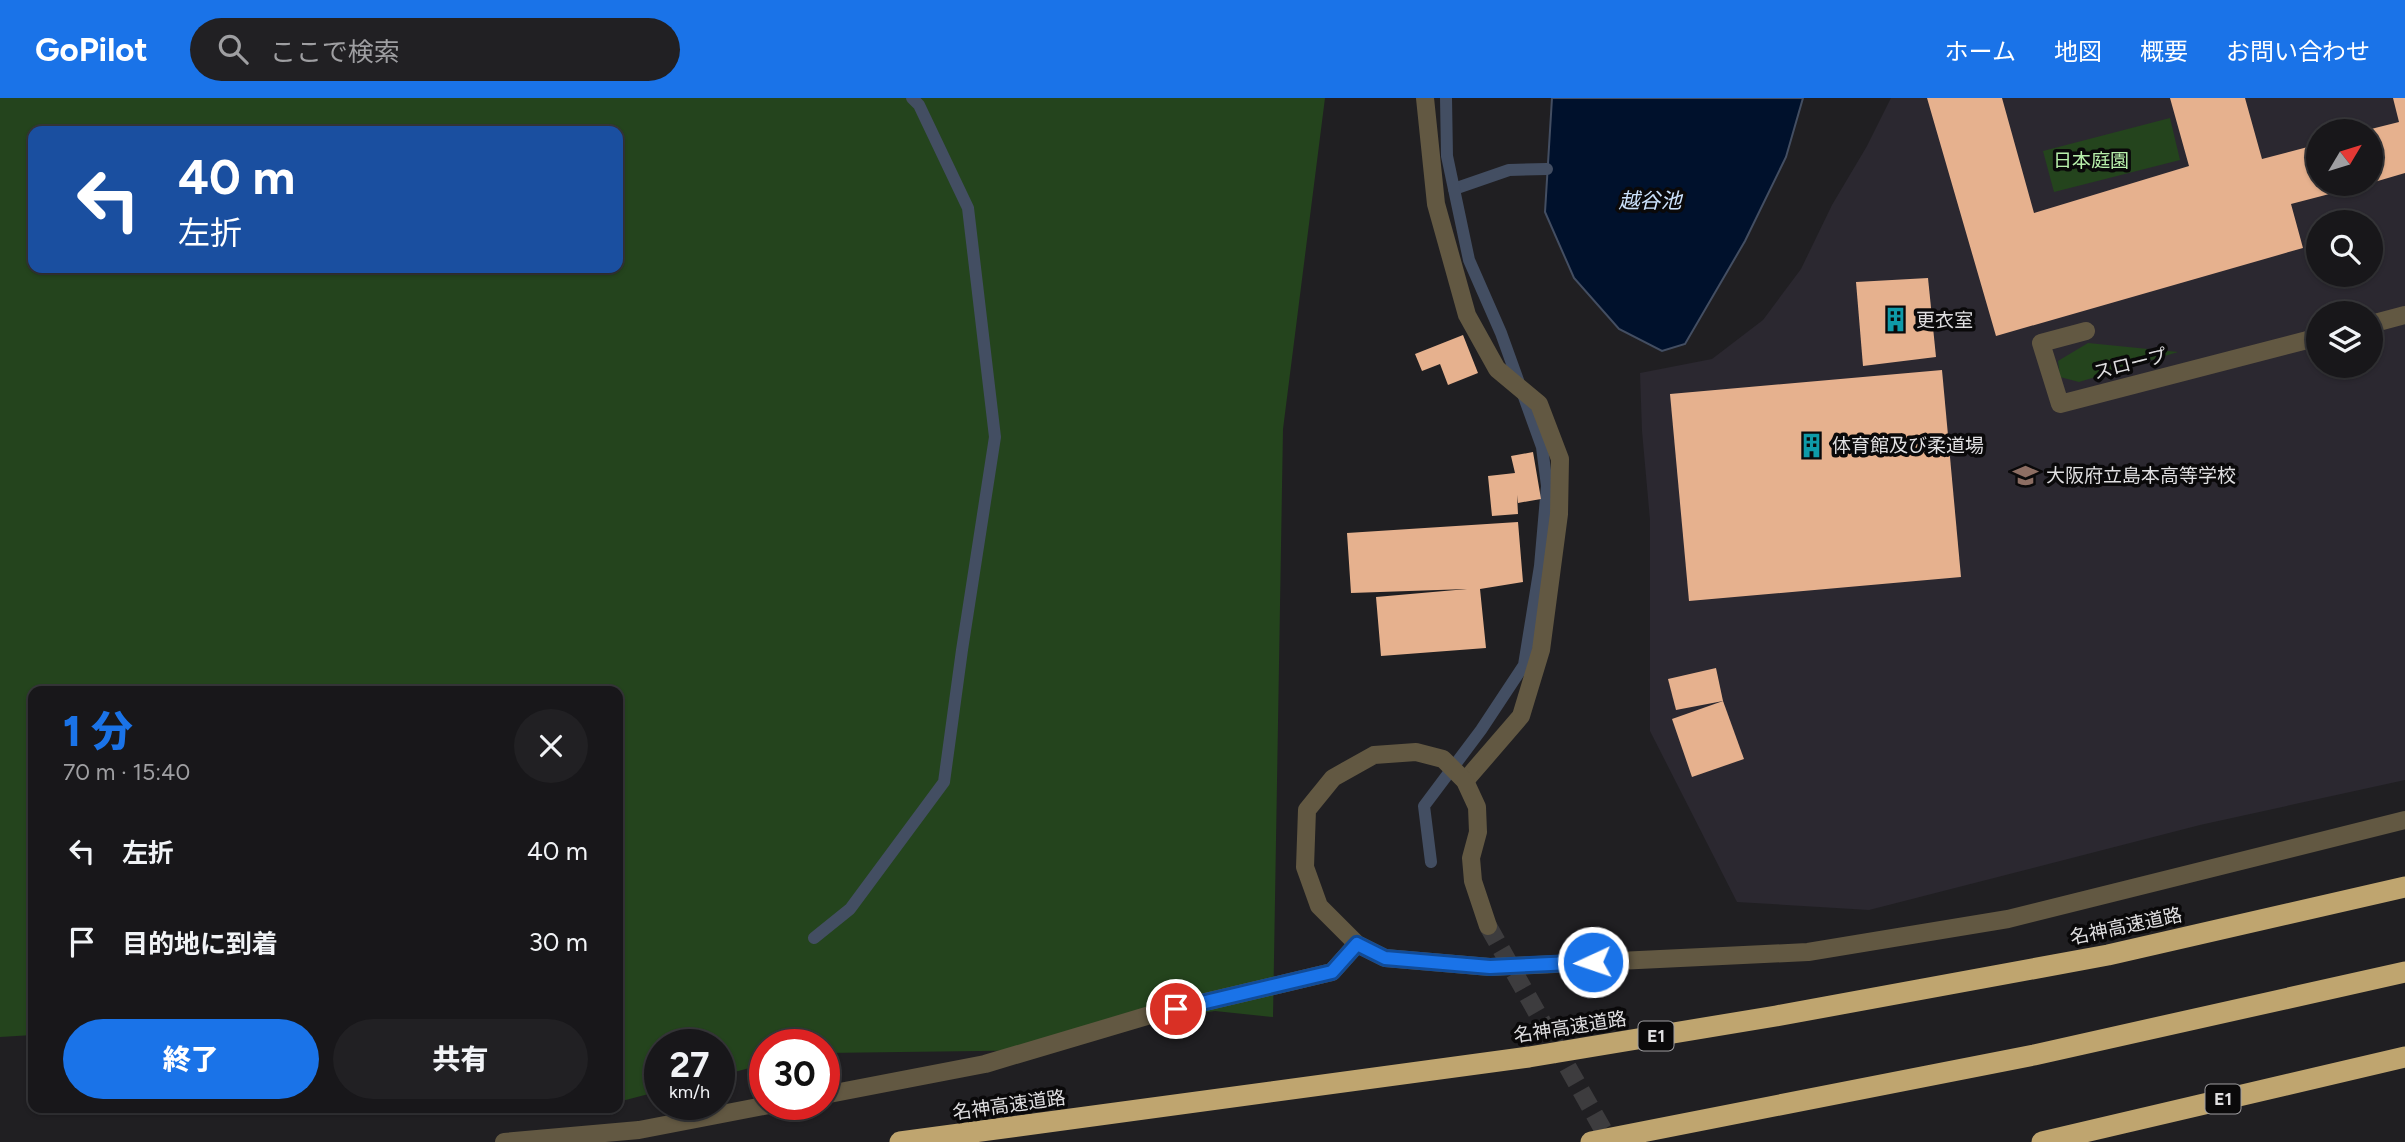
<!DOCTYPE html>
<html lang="ja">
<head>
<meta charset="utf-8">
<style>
	body { margin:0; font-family:Figtree,"Noto Sans JP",sans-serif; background:#212023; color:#f1f3f6; height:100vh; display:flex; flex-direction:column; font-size:26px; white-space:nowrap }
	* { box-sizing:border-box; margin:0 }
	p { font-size:23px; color:#9f9fa2 }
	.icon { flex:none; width:38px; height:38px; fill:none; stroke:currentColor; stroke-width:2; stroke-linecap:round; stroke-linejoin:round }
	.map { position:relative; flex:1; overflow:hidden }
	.sheet { position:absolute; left:28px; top:588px; width:595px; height:427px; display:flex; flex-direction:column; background:#18171a; border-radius:14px; box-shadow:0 2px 5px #0004,0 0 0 2px #363639 }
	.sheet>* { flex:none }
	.guide { position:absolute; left:28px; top:28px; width:595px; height:147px; border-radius:14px; box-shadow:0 2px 5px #0004,0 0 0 2px #363639; background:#1a4fa0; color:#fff; overflow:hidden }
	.needle { width:46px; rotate:52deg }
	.buttons { position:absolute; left:2306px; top:21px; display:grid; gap:14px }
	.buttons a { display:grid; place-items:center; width:77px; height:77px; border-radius:50%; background:#18171a; box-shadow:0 2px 5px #0004,0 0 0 2px #363639; font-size:35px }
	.speed { position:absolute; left:644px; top:931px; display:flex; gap:14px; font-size:35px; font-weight:700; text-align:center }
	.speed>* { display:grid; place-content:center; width:91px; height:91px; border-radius:50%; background:#18171a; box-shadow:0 2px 5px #0004,0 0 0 2px #363639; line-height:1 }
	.speed small { font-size:18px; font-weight:400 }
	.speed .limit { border:10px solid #d22; background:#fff; color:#111 }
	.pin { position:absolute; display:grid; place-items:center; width:60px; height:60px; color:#fff; margin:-30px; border:4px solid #fff; border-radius:50%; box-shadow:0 2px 7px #0007 }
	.me { position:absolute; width:77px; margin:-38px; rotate:267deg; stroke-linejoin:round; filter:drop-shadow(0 0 5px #0008) }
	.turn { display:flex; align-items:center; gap:24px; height:147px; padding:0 35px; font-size:32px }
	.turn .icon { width:91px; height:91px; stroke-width:2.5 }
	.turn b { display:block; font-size:49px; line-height:60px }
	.round { display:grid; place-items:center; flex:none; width:74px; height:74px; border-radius:37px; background:#212023 }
	.headline { display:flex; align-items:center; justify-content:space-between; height:119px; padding:0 35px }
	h1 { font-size:42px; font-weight:800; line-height:52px; color:#1a73e8 }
	.action { display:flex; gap:14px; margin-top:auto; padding:14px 35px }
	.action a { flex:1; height:80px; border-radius:42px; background:#1a73e8; color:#fff; font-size:28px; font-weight:800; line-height:80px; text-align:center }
	.action a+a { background:#212023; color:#f1f3f6 }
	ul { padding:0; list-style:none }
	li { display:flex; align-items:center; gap:21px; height:91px; padding:0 35px }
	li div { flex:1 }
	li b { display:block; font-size:26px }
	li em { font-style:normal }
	header { display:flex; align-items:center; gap:42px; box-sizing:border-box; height:98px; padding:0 35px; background:#1a73e8; color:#fff }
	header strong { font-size:33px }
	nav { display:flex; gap:38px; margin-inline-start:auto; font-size:24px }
	.search { width:490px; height:63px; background:#212023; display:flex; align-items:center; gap:18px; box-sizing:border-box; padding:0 24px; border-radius:38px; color:#9f9fa2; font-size:26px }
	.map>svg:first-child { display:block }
	.built { fill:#2b2830; fill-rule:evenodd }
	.green { fill:#24441d; fill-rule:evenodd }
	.water { fill:#00112c; stroke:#434e62; stroke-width:2 }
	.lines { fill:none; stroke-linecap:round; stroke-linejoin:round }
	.stream { stroke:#434e62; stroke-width:12 }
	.building { fill:#e6b18e }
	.minor-tunnel { stroke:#3d3c3e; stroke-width:18; stroke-dasharray:18 9; stroke-linecap:butt }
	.service { stroke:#625842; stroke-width:18 }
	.minor { stroke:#625842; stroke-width:18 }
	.motorway { stroke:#bfa56f; stroke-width:21 }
	.minor-bridge { stroke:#625842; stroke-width:18 }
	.route-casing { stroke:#114b97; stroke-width:18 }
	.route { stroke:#1a73e8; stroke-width:12 }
	.labels { text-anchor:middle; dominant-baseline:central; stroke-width:7; stroke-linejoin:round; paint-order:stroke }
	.shield { fill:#0a090a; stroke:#9f9ea0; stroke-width:2 }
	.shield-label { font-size:18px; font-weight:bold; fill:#dfdee0 }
	.park-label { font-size:19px; fill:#b8f0ab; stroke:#0a090a }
	.poi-label { font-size:19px; fill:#dfdee0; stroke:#0a090a; text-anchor:start }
	.street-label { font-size:19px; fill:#dfdee0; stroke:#0a090a }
	.water-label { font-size:21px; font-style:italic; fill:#cce2fc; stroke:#0a090a }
</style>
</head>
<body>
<header>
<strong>GoPilot</strong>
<div class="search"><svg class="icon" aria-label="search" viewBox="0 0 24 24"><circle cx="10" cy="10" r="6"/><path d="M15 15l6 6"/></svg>ここで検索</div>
<nav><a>ホーム</a><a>地図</a><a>概要</a><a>お問い合わせ</a></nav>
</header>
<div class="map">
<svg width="2405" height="1044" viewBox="0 0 2405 1044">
	<rect width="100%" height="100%" fill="#201f22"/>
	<!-- built -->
	<path class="built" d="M1891,0H2405V682L2200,727L1869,812L1737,804L1650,633V422L1642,333L1640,275L1712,261L1763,222L1801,171L1832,107L1867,48ZM2319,33H2371V86H2319ZM2319,124H2371V177H2319ZM2319,215H2371V268H2319Z"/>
	<!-- green -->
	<g class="green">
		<path d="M0,0H1325L1283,331L1273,919L1215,913L1137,925L1051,952L824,955V947H765V966L719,978V947H660V993L618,1004V593H33V937L0,939ZM33,33H618V170H33Z"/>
		<path d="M2170,20L2180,62L2054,94L2043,53Z"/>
		<path d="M2088,245L2178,254L2079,284L2060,279L2058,263Z"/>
	</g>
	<!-- water -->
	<path class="water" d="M1552,0H1803L1786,59L1745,143L1685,246L1662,253L1619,231L1574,180L1545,114Z"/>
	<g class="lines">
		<!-- stream -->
		<g class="stream">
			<path d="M1454,91L1509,72L1547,71"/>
			<path d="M1431,764L1424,708L1481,632L1524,567L1540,468L1547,388L1542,349L1501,235L1469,162L1447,58L1446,0"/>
			<path d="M814,840L850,811L944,684L962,552L995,339L968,110L919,7L912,0"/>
		</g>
	</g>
	<!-- building -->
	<g class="building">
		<path d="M1927,0H2002L2034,115L2189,68L2170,0H2245L2262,61L2319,46V86L2364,87L2291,106L2303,150L1996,238Z"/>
		<path d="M2393,0H2405V75L2371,85V31L2399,24Z"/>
		<path d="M1928,180L1936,259L1863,268L1856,184Z"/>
		<path d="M1463,237L1478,275L1448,287L1440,266L1422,273L1415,256Z"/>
		<path d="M1942,272L1961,479L1689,503L1670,296Z"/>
		<path d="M1533,354L1541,401L1518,405L1517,397L1518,416L1492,418L1488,378L1515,375L1511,358Z"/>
		<path d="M1518,424L1523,484L1480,491L1486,550L1381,558L1376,499L1467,491L1351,495L1347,435Z"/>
		<path d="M1716,570L1723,603L1676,612L1668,581Z"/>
		<path d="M1723,603L1744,661L1692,679L1672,621Z"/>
	</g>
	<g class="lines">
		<!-- minor-tunnel -->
		<path class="minor-tunnel" d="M1488,828L1610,1044"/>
		<!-- service -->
		<g class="service">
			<path d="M2371,226L2405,217"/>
			<path d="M2086,233L2041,245L2060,306L2319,239"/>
		</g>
		<!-- minor -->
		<g class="minor">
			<path d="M1425,0L1436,106L1467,217L1497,271L1539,306L1560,361L1559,416L1541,552L1521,618L1465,683"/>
			<path d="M1488,828L1473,783L1471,760L1478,734L1477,709L1465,683L1443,661L1416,654L1374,657L1333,680L1307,712L1305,769L1319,808L1357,846L1385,860L1490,869"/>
			<path d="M1512,868L1808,854L2008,821L2405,722"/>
			<path d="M824,997L985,966L1150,917L1332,874L1357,846"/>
			<path d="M504,1044L639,1032L774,1006"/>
		</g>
		<!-- motorway -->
		<g class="motorway">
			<path d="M900,1044L1529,959L1776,918L2108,857L2405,789"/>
			<path d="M1591,1044L2034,957L2405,874"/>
			<path d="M2042,1044L2405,959"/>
		</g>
		<!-- minor-bridge -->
		<path class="minor-bridge" d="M1490,869L1512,868"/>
	</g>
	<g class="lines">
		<defs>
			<path id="route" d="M1176,911L1332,874L1357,846L1385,860L1490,869L1593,864"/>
		</defs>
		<!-- route casing -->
		<use href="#route" class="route-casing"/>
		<!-- route -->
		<use href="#route" class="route"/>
	</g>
	<!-- icons -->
	<defs>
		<symbol id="building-bare" viewBox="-9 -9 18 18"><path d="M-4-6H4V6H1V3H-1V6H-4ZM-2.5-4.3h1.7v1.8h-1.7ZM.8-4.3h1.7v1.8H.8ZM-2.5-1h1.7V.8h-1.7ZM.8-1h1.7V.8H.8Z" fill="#0f9aa8" stroke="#0a090a" stroke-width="2.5" paint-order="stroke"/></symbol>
		<symbol id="school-bare" viewBox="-9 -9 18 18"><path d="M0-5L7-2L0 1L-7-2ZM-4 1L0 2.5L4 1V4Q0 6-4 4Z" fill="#8d6e63" stroke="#0a090a" stroke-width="2.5" paint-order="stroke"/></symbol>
	</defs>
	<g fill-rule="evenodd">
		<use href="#building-bare" x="1878" y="204" width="35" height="35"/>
		<use href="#building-bare" x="1794" y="330" width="35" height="35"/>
		<use href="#school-bare" x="2008" y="360" width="35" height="35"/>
	</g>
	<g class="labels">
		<!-- shield labels -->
		<g class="shield">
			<rect x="1638.5" y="923.5" width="35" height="29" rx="5"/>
			<rect x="2205.5" y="986.5" width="35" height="29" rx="5"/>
		</g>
		<g class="shield-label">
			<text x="1656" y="938">E1</text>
			<text x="2223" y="1001">E1</text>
		</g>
		<!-- park labels -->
		<g class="park-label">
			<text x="2091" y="62">日本庭園</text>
		</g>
		<!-- poi labels -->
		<g class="poi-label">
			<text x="1916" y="222">更衣室</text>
			<text x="1832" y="347">体育館及び柔道場</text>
			<text x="2046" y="377">大阪府立島本高等学校</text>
		</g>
		<!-- street labels -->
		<g class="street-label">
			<text transform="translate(2130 266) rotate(-14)">スロープ</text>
			<text transform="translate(2126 828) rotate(-12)">名神高速道路</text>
			<text transform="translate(1570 929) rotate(-9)">名神高速道路</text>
			<text transform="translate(1009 1007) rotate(-8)">名神高速道路</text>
		</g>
		<!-- water labels -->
		<g class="water-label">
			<text x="1650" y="102">越谷池</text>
		</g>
	</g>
</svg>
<div class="buttons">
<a><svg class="needle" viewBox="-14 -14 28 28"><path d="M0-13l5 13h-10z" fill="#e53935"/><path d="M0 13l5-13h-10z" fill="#9f9fa2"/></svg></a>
<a><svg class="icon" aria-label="search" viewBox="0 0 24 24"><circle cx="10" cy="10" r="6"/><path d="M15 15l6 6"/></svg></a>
<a><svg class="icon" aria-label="layers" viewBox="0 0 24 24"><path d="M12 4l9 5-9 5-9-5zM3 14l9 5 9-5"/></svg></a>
</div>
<div class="speed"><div>27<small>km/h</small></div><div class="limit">30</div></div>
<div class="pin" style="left:1176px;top:911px;background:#d93025"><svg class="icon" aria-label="arrive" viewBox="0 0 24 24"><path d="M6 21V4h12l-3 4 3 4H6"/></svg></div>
<svg class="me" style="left:1593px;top:864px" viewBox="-20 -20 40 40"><circle r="17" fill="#1a73e8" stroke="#fff" stroke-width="3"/><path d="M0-11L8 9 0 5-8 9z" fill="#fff"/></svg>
<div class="guide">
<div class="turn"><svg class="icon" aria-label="left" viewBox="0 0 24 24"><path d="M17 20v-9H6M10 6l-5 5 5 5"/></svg><div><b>40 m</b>左折</div></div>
</div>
<section class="sheet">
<div class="headline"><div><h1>1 分</h1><p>70 m · 15:40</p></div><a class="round"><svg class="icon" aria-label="close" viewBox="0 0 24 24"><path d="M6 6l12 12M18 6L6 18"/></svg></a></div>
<ul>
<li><svg class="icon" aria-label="left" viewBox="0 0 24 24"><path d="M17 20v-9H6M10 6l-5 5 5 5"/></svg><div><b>左折</b></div><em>40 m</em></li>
<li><svg class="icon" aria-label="arrive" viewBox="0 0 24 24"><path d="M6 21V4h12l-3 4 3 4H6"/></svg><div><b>目的地に到着</b></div><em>30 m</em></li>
</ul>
<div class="action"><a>終了</a><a>共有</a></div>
</section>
</div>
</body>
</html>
